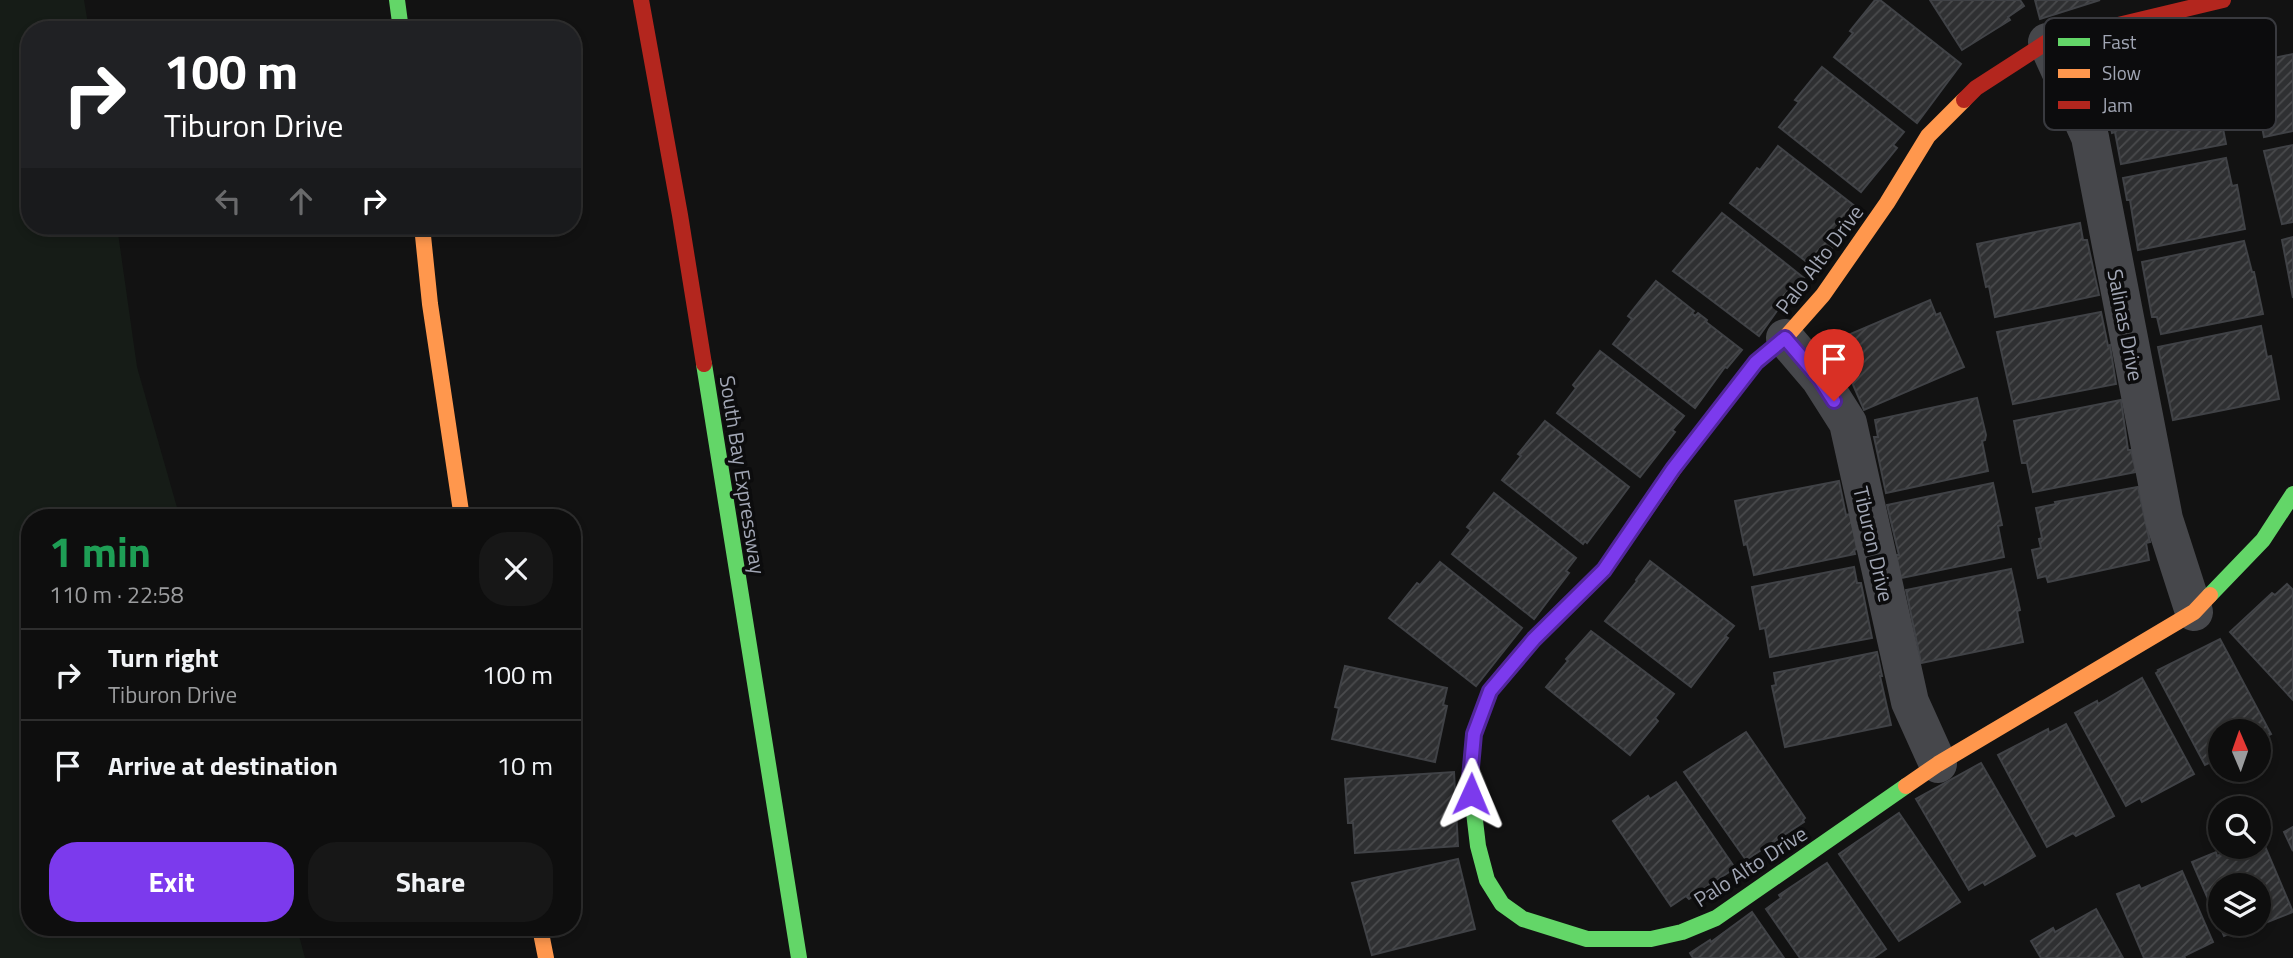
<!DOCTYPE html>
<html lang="en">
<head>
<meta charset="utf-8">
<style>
	body { margin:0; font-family:"Titillium Web",sans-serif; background:#171717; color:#f1f3f6; height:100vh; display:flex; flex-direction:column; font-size:26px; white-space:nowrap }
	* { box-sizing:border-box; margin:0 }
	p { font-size:23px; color:#9b9c9e }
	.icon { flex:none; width:38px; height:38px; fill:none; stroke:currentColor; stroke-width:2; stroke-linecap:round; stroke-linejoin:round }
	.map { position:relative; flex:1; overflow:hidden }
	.panel { position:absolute; left:21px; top:509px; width:560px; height:427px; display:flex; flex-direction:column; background:#0e0e0e; border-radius:28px; box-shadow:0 4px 10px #0003,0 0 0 2px #2e2e2e }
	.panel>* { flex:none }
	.hud { position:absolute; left:21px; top:21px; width:560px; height:214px; border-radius:28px; box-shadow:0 4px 10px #0003,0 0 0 2px #2e2e2e; background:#202124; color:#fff; overflow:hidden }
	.needle { width:46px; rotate:358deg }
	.controls { position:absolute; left:2208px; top:719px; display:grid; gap:14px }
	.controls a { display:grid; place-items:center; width:63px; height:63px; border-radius:50%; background:#0e0e0e; box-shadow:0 4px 10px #0003,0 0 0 2px #2e2e2e; font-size:35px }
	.pin { position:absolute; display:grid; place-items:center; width:60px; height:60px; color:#fff; margin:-72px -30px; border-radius:50% 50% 50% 0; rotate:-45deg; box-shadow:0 0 7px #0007 }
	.pin .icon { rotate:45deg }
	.me { position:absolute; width:77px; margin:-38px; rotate:1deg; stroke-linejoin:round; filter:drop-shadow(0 0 5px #0008) }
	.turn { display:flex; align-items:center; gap:24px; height:147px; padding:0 28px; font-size:32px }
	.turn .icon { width:91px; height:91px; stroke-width:2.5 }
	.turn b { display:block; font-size:49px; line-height:60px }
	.lanes { display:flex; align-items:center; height:66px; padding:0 28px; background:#0003; justify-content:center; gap:35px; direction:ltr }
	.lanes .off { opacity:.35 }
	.round { display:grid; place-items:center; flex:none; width:74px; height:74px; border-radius:28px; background:#171717 }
	.summary { display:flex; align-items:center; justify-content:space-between; height:119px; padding:0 28px }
	h1 { font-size:42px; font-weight:700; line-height:52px; color:#1e9e55 }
	.primary-button { display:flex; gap:14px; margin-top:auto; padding:14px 28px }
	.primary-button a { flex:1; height:80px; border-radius:28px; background:#7c3aed; color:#fff; font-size:28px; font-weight:700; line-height:80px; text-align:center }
	.primary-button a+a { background:#171717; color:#f1f3f6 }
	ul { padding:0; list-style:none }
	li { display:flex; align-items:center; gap:21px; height:91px; padding:0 28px; border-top:2px solid #2e2e2e }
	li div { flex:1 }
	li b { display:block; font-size:26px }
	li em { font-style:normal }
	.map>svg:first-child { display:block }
	.green { fill:#161c17 }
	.building { fill:url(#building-hatch); stroke:#404246; stroke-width:2 }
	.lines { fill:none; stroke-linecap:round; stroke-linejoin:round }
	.street { stroke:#46474b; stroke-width:38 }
	.fast { stroke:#63d668; stroke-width:16 }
	.slow { stroke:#ff974d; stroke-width:16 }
	.jam { stroke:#b3261e; stroke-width:16 }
	.route-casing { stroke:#51269a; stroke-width:18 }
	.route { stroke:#7c3aed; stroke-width:12 }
	.labels { text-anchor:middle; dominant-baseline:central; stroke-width:7; stroke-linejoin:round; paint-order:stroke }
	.street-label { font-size:21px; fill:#a1a6b4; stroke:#0c0c0d }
	.key { fill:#0c0c0d; stroke:#393a3f; stroke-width:2 }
	.key-label { font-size:19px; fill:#a1a6b4 }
</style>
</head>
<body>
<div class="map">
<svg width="2293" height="958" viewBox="0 0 2293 958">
	<defs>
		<pattern id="building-hatch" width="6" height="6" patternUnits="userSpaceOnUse" patternTransform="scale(1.75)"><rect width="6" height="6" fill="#2f3032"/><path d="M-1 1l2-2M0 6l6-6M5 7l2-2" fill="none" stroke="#4a4b4d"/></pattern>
	</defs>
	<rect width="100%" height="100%" fill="#121212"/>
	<!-- green -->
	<path class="green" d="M0,0H84L89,30H30V226H117L137,367L180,518H30V928H297L305,958H0Z"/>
	<!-- building -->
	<g class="building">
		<path d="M1875,0H1880L1961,64L1917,123L1834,57L1853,33L1850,31Z"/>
		<path d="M1930,0H2020L2024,6L2008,17L2010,20L1962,50Z"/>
		<path d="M2035,0H2100L2040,19Z"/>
		<path d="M2293,54V131L2264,137L2258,106L2254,107L2245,64Z"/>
		<path d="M1822,67L1904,132L1893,145L1897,148L1861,192L1779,127L1799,102L1795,100Z"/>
		<path d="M2208,73L2214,104L2218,103L2226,144L2121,164L2115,132L2112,133L2105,98H2107V92Z"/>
		<path d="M2293,145V222L2282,224L2264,151Z"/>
		<path d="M1778,146L1861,211L1816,269L1730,203L1757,168L1760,170Z"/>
		<path d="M2226,158L2232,186L2237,185L2245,229L2138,250L2130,200H2127L2123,178Z"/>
		<path d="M1722,213L1804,278L1802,280L1805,283L1781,310L1779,308L1759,336L1673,271Z"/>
		<path d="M2080,223L2083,240H2087L2099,295L1995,317L1989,286L1986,287L1977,244Z"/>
		<path d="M2293,237V298L2282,240Z"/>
		<path d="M2244,241L2252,272H2254L2263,314L2161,334L2157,317H2152L2142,262Z"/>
		<path d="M1656,281L1694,311L1692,313L1695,316L1698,313L1707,320L1706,322L1742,350L1727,368L1725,367L1695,408L1613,344L1632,319L1628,316Z"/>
		<path d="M1930,300L1936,315L1940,313L1964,367L1864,410L1834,341Z"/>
		<path d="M2101,312L2108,346L2110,345L2116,384L2013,404L1997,332Z"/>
		<path d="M2261,326L2267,357L2271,356L2279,399L2173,420L2158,347Z"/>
		<path d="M1600,351L1684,416L1672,430L1675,432L1640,477L1557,413L1576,388L1573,385Z"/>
		<path d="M1977,398L1986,435L1985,440L1982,441L1988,471L1886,493L1874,437H1878L1875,420Z"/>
		<path d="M2121,400L2128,450H2131L2136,472L2033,492L2027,463H2022L2014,421Z"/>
		<path d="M1545,421L1629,487L1587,543L1585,541L1583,544L1502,480L1521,456L1518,454Z"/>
		<path d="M1839,481L1846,515L1850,514L1857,549L1854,550L1855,554L1754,575L1747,544L1744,545L1735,501Z"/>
		<path d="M1993,483L2002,525L1998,526L2004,557L1901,578L1896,555H1899L1887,505Z"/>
		<path d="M2138,487L2150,542L2146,543L2149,560L2048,582L2046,576L2038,578L2032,550L2041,548L2039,539L2042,538L2036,508L2056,504L2055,502Z"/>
		<path d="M1494,493L1576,558L1566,571L1569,573L1534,619L1452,554L1471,530L1467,527Z"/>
		<path d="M1650,561L1734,626L1725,636L1728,638L1691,687L1605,621L1637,581L1636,580Z"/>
		<path d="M1440,562L1522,628L1476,686L1389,618L1417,583L1420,585Z"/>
		<path d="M1854,567L1857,583H1861L1872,638L1770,657L1765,628L1760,629L1752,587Z"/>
		<path d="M2011,569L2020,610L2017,611L2023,642L1921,663L1906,590Z"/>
		<path d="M2287,584L2293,590V700L2230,632L2272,593L2275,595Z"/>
		<path d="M1591,631L1674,694L1655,718L1658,721L1630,755L1546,687L1568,661L1566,659Z"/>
		<path d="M2220,639L2271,734L2259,740V732H2221V757L2205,765L2156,673L2159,671L2158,670Z"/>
		<path d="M1877,652L1882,676H1880L1891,725L1785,747L1772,686L1776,685L1774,673Z"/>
		<path d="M1345,666L1447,688L1443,705L1447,706L1435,762L1332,739L1339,708L1335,707Z"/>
		<path d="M2142,678L2194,774L2142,802L2140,798L2126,806L2075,713L2097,701L2098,704Z"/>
		<path d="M2066,724L2114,816L2076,836L2073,833L2047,847L1998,755L2048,729L2049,733Z"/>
		<path d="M1746,732L1805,818L1803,820L1804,822L1746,860L1684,772Z"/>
		<path d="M1981,763L2035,856L1985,885L1983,882L1969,890L1916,799Z"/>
		<path d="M1454,772L1458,846L1355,853L1353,823H1348L1345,779Z"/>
		<path d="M1676,782L1735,868L1689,899L1686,896L1671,906L1613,821L1648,796L1650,799Z"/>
		<path d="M1899,813L1960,902L1899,941L1839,854Z"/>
		<path d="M2293,827V851L2284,832Z"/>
		<path d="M2261,837L2293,912L2265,923L2264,921L2259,923V886H2221V924H2252L2224,936L2192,862L2216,852L2217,856L2238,847H2259Z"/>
		<path d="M1458,859L1475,929L1372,955L1352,883Z"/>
		<path d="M1827,863L1886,949L1873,958H1800L1766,909L1781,898L1779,895Z"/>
		<path d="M2182,871L2213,942L2184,956L2185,958H2144L2117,894L2139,885L2141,889Z"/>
		<path d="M2096,909L2123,958H2041L2031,941L2053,928L2055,932Z"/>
		<path d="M1752,912L1784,958H1693L1690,953L1710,940L1711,942Z"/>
	</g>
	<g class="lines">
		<!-- street -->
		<g class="street">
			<path d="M2047,42L2090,137L2164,519L2194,612"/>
			<path d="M1785,338L1820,379L1848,423L1910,702L1938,764"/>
		</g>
		<!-- fast -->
		<g class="fast">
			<path d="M397,0L401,30"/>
			<path d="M704,364L799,958"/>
			<path d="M2210,595L2263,540L2293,494"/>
			<path d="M1503,675L1490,691L1474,734L1470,778L1478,846L1487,880L1502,904L1523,919L1587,939H1651L1682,932L1716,918L1906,786"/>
		</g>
		<!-- slow -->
		<g class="slow">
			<path d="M422,226L430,304L462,518"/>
			<path d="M1683,456L1756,362L1785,338L1823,295L1887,203L1928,136L1964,100"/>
			<path d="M1906,786L1938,764L2194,612L2210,595"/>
			<path d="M540,928L546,958"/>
		</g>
		<!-- jam -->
		<g class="jam">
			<path d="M641,0L680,215L704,364"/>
			<path d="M1964,100L1976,88L2047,42L2223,0"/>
			<path d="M1503,675L1534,639L1604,570L1683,456"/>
		</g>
	</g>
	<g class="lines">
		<defs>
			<path id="route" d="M1471,794L1470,778L1474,734L1490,691L1534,639L1604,570L1673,469L1756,362L1785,338L1820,379L1834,401"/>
		</defs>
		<!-- route casing -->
		<use href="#route" class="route-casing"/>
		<!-- route -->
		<use href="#route" class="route"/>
	</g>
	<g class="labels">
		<!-- street labels -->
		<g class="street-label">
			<text transform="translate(1819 259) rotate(-53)">Palo Alto Drive</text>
			<text transform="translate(2126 325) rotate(79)">Salinas Drive</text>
			<text transform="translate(743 475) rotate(81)">South Bay Expressway</text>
			<text transform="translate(1874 544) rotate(77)">Tiburon Drive</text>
			<text transform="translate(1750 866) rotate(-33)">Palo Alto Drive</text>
		</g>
	</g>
	<!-- legend -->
	<rect x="2044" y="18" width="232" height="112" rx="10" class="key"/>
	<rect x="2058" y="38" width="32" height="8" fill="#63d668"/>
	<rect x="2058" y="69" width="32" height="9" fill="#ff974d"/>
	<rect x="2058" y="101" width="32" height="8" fill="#b3261e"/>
	<g class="key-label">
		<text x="2102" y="49">Fast</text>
		<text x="2102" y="80">Slow</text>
		<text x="2102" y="112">Jam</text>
	</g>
</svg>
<div class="controls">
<a><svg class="needle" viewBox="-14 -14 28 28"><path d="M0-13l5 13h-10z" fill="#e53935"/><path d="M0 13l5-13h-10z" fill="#9b9c9e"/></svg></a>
<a><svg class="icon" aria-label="search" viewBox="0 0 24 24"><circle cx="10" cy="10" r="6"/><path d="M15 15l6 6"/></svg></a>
<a><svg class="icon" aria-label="layers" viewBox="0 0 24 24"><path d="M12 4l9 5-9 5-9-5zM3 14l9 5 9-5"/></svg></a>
</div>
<div class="pin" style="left:1834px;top:401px;background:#d93025"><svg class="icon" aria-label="arrive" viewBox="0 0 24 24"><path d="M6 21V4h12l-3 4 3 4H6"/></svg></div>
<svg class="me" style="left:1471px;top:794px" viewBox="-20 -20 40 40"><path d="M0-17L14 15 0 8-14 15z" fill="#7c3aed" stroke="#fff" stroke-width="4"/></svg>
<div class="hud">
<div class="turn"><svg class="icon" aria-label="right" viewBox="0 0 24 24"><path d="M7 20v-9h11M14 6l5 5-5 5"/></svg><div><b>100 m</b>Tiburon Drive</div></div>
<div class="lanes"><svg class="icon off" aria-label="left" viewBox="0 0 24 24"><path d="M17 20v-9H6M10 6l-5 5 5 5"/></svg><svg class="icon off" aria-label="ahead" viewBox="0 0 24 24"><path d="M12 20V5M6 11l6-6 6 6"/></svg><svg class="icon" aria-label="right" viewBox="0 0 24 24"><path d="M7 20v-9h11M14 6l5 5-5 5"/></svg></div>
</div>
<section class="panel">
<div class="summary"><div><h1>1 min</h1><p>110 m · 22:58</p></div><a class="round"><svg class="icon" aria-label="close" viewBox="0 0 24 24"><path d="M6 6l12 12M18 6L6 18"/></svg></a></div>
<ul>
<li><svg class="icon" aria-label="right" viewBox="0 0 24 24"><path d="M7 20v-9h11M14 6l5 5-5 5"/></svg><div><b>Turn right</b><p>Tiburon Drive</p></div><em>100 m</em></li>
<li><svg class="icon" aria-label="arrive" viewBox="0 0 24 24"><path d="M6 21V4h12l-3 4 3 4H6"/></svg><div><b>Arrive at destination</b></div><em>10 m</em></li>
</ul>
<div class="primary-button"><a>Exit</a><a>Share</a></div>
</section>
</div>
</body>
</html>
